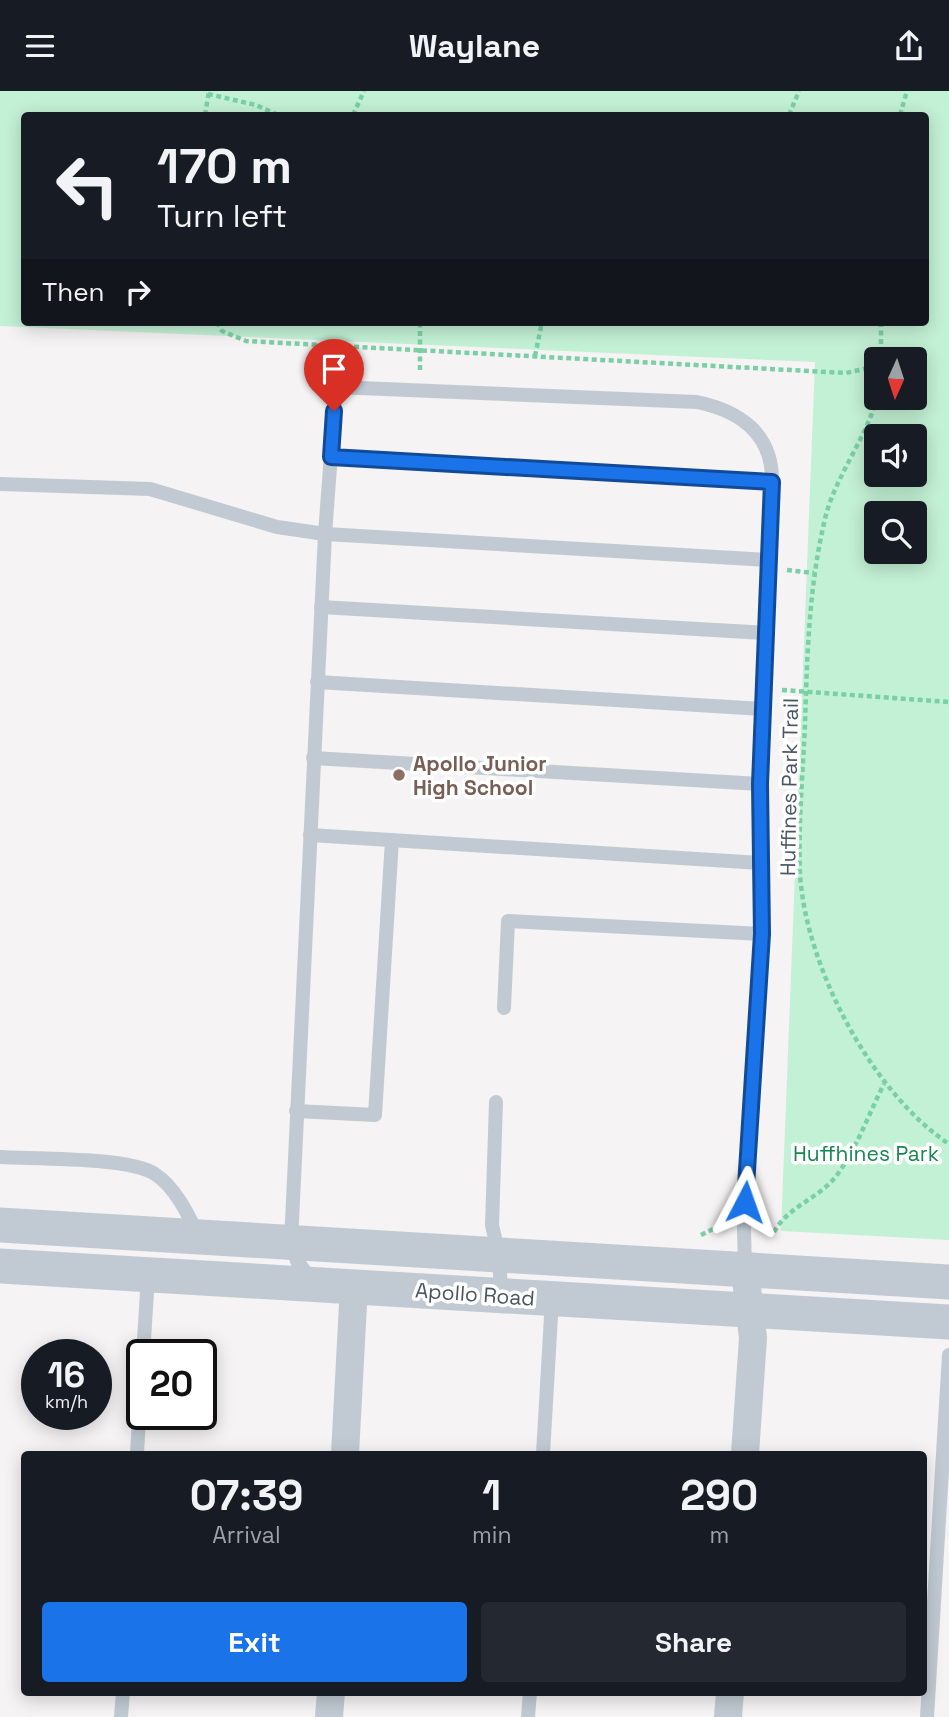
<!DOCTYPE html>
<html lang="en">
<head>
<meta charset="utf-8">
<style>
	body { margin:0; font-family:"Space Grotesk",sans-serif; background:#242831; color:#f1f3f6; height:100vh; display:flex; flex-direction:column; font-size:26px; white-space:nowrap }
	* { box-sizing:border-box; margin:0 }
	p { font-size:23px; color:#9ea1a6 }
	.icon { flex:none; width:38px; height:38px; fill:none; stroke:currentColor; stroke-width:2; stroke-linecap:round; stroke-linejoin:round }
	.map { position:relative; flex:1; overflow:hidden }
	.side { position:absolute; left:21px; top:1360px; width:906px; height:245px; display:flex; flex-direction:column; background:#171b24; border-radius:7px; box-shadow:0 4px 18px #0003 }
	.side>* { flex:none }
	.guide { position:absolute; left:21px; top:21px; width:908px; height:214px; border-radius:7px; box-shadow:0 4px 18px #0003; background:#171b24; color:#f1f3f6; overflow:hidden }
	.needle { width:46px; rotate:183deg }
	.tools { position:absolute; left:864px; top:256px; display:grid; gap:14px }
	.tools a { display:grid; place-items:center; width:63px; height:63px; border-radius:7px; background:#171b24; box-shadow:0 4px 18px #0003; font-size:35px }
	.speed { position:absolute; left:21px; top:1248px; display:flex; gap:14px; font-size:35px; font-weight:700; text-align:center }
	.speed>* { display:grid; place-content:center; width:91px; height:91px; border-radius:50%; background:#171b24; box-shadow:0 4px 18px #0003; line-height:1 }
	.speed small { font-size:18px; font-weight:400 }
	.speed .limit { border:4px solid #111; border-radius:10px; background:#fff; color:#111 }
	.pin { position:absolute; display:grid; place-items:center; width:60px; height:60px; color:#fff; margin:-72px -30px; border-radius:50% 50% 50% 0; rotate:-45deg; box-shadow:0 0 7px #0007 }
	.pin .icon { rotate:45deg }
	.me { position:absolute; width:77px; margin:-38px; rotate:4deg; stroke-linejoin:round; filter:drop-shadow(0 0 5px #0008) }
	.turn { display:flex; align-items:center; gap:24px; height:147px; padding:0 21px; font-size:32px }
	.turn .icon { width:91px; height:91px; stroke-width:2.5 }
	.turn b { display:block; font-size:49px; line-height:60px }
	.then { display:flex; align-items:center; height:66px; padding:0 21px; background:#0003; gap:14px; font-size:26px }
	.eta { display:flex; justify-content:space-evenly; align-items:center; height:119px; text-align:center }
	.eta b { font-size:42px; font-weight:700; line-height:49px }
	.action { display:flex; gap:14px; margin-top:auto; padding:14px 21px }
	.action a { flex:1; height:80px; border-radius:7px; background:#1a73e8; color:#fff; font-size:28px; font-weight:700; line-height:80px; text-align:center }
	.action a+a { background:#242831; color:#f1f3f6 }
	header { display:flex; justify-content:space-between; align-items:center; height:91px; padding:0 21px; background:#171b24; font-size:32px; font-weight:700 }
	.map>svg:first-child { display:block }
	.green { fill:#c3f1d5; fill-rule:evenodd }
	.lines { fill:none; stroke-linecap:round; stroke-linejoin:round }
	.path { stroke:#7ad0a6; stroke-width:4.5; stroke-dasharray:5 3.5; stroke-linecap:butt }
	.service { stroke:#c1cad2; stroke-width:14 }
	.minor { stroke:#c1cad2; stroke-width:28 }
	.tertiary { stroke:#c1cad2; stroke-width:35 }
	.route-casing { stroke:#114b97; stroke-width:18 }
	.route { stroke:#1a73e8; stroke-width:12 }
	.education-dot { fill:#8d6e63; stroke:#fff; stroke-width:2.5 }
	.labels { text-anchor:middle; dominant-baseline:central; stroke-width:7; stroke-linejoin:round; paint-order:stroke }
	.education-label { font-size:21px; font-weight:bold; fill:#785e54; stroke:#fff; text-anchor:start }
	.street-label { font-size:21px; fill:#4a5661; stroke:#fff }
	.park-label { font-size:21px; fill:#17864f; stroke:#fff }
</style>
</head>
<body>
<header><svg class="icon" aria-label="menu" viewBox="0 0 24 24"><path d="M4 6h16M4 12h16M4 18h16"/></svg>Waylane<svg class="icon" aria-label="share" viewBox="0 0 24 24"><path d="M12 15V3M7 8l5-5 5 5M5 13v7h14v-7"/></svg></header>
<div class="map">
<svg width="949" height="1626" viewBox="0 0 949 1626">
	<rect width="100%" height="100%" fill="#f5f3f3"/>
	<!-- green -->
	<path class="green" d="M0,0H949V1149L781,1140L815,271L0,235ZM24,24H926V231H24ZM877,268H915V306H877ZM877,345H915V383H877ZM877,422H915V460H877Z"/>
	<g class="lines">
		<!-- path -->
		<g class="path">
			<path d="M208,3L256,14L278,24"/>
			<path d="M205,24L209,0"/>
			<path d="M353,24L364,0"/>
			<path d="M789,24L799,0"/>
			<path d="M900,24L907,0"/>
			<path d="M217,231L222,240L246,250L846,282L877,275"/>
			<path d="M881,231V268"/>
			<path d="M535,265L542,231"/>
			<path d="M420,279V231"/>
			<path d="M877,306C866,349 835,385 825,428C809,494 807,565 805,633C803,682 798,733 800,782C805,874 871,1001 949,1053"/>
			<path d="M787,479L814,482"/>
			<path d="M782,599L949,611"/>
			<path d="M774,1141C788,1115 819,1108 837,1084C857,1057 869,1022 884,993"/>
			<path d="M701,1144L715,1137"/>
		</g>
		<!-- service -->
		<g class="service">
			<path d="M331,366L772,391"/>
			<path d="M0,393L150,398L277,436L325,443L291,1151L297,1170L311,1188"/>
			<path d="M321,516L766,542"/>
			<path d="M317,591L763,618"/>
			<path d="M313,667L760,693"/>
			<path d="M310,744L761,772"/>
			<path d="M504,917L508,830L762,843"/>
			<path d="M496,1011L492,1134L499,1164L501,1203"/>
			<path d="M296,1020L375,1024L392,749"/>
			<path d="M0,1066C35,1068 129,1066 155,1083C175,1096 188,1123 198,1144"/>
			<path d="M745,1179L744,1138L762,843L760,693L772,391C773,343 740,320 697,311L336,296L325,443L769,469"/>
			<path d="M143,1264L148,1185"/>
			<path d="M137,1363L142,1276"/>
			<path d="M543,1363L552,1208"/>
			<path d="M121,1626L123,1601"/>
			<path d="M528,1626L530,1601"/>
			<path d="M927,1626L949,1264"/>
		</g>
		<!-- minor -->
		<g class="minor">
			<path d="M745,1180L753,1247L745,1363"/>
			<path d="M345,1363L354,1195"/>
			<path d="M329,1626L331,1601"/>
			<path d="M728,1626L730,1601"/>
		</g>
		<!-- tertiary -->
		<g class="tertiary">
			<path d="M0,1134L949,1191"/>
			<path d="M0,1175L949,1231"/>
		</g>
	</g>
	<g class="lines">
		<defs>
			<path id="route" d="M334,320L331,366L772,391L760,693L762,843L745,1111"/>
		</defs>
		<!-- route casing -->
		<use href="#route" class="route-casing"/>
		<!-- route -->
		<use href="#route" class="route"/>
	</g>
	<!-- markers -->
	<circle class="education-dot" cx="399" cy="684" r="7"/>
	<g class="labels">
		<!-- education labels -->
		<g class="education-label">
			<text x="413" y="672">Apollo Junior<tspan x="413" dy="24">High School</tspan></text>
		</g>
		<!-- street labels -->
		<g class="street-label">
			<text transform="translate(789 696) rotate(-89)">Huffines Park Trail</text>
			<text transform="translate(475 1203) rotate(4)">Apollo Road</text>
		</g>
		<!-- park labels -->
		<g class="park-label">
			<text x="866" y="1062">Huffhines Park</text>
		</g>
	</g>
</svg>
<div class="tools">
<a><svg class="needle" viewBox="-14 -14 28 28"><path d="M0-13l5 13h-10z" fill="#e53935"/><path d="M0 13l5-13h-10z" fill="#9ea1a6"/></svg></a>
<a><svg class="icon" aria-label="sound" viewBox="0 0 24 24"><path d="M4 9h4l5-4v14l-5-4H4zM17 9q2 3 0 6"/></svg></a>
<a><svg class="icon" aria-label="search" viewBox="0 0 24 24"><circle cx="10" cy="10" r="6"/><path d="M15 15l6 6"/></svg></a>
</div>
<div class="speed"><div>16<small>km/h</small></div><div class="limit">20</div></div>
<div class="pin" style="left:334px;top:320px;background:#d93025"><svg class="icon" aria-label="arrive" viewBox="0 0 24 24"><path d="M6 21V4h12l-3 4 3 4H6"/></svg></div>
<svg class="me" style="left:745px;top:1111px" viewBox="-20 -20 40 40"><path d="M0-17L14 15 0 8-14 15z" fill="#1a73e8" stroke="#fff" stroke-width="4"/></svg>
<div class="guide">
<div class="turn"><svg class="icon" aria-label="left" viewBox="0 0 24 24"><path d="M17 20v-9H6M10 6l-5 5 5 5"/></svg><div><b>170 m</b>Turn left</div></div>
<div class="then">Then<svg class="icon" aria-label="right" viewBox="0 0 24 24"><path d="M7 20v-9h11M14 6l5 5-5 5"/></svg></div>
</div>
<section class="side">
<div class="eta">
<div><b>07:39</b><p>Arrival</p></div>
<div><b>1</b><p>min</p></div>
<div><b>290</b><p>m</p></div>
</div>
<div class="action"><a>Exit</a><a>Share</a></div>
</section>
</div>
</body>
</html>
